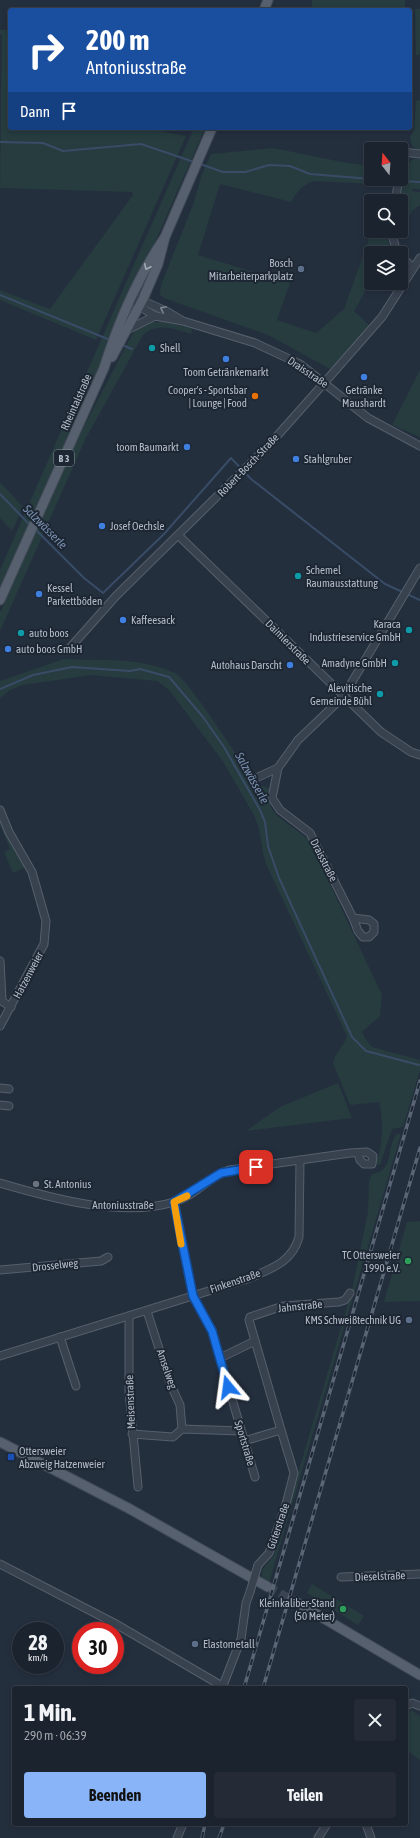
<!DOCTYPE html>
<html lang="de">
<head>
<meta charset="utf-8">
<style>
	body { margin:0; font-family:"Asap Condensed",sans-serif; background:#242b36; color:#f1f3f6; height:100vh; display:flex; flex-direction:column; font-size:15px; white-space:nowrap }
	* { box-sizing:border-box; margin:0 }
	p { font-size:13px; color:#a0a4aa }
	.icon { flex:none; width:22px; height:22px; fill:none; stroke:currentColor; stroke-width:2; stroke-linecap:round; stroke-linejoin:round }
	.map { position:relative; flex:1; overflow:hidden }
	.drawer { position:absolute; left:12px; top:1686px; width:396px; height:140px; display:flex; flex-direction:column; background:#1b232e; border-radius:4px; box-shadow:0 2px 6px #0003,0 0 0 1px #39404a }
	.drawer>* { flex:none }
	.banner { position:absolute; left:8px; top:8px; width:404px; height:122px; border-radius:4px; box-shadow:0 2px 6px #0003,0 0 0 1px #39404a; background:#1a4fa0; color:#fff; overflow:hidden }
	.needle { width:26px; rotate:343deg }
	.buttons { position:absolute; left:364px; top:142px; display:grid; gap:8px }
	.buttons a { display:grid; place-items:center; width:44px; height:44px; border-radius:4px; background:#1b232e; box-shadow:0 2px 6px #0003,0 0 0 1px #39404a; font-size:20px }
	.speed { position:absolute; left:12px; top:1622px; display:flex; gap:8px; font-size:20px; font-weight:700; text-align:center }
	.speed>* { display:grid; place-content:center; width:52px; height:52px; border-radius:50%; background:#1b232e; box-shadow:0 2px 6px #0003,0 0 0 1px #39404a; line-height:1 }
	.speed small { font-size:10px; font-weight:400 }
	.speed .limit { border:6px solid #d22; background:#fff; color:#111 }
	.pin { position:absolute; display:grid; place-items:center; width:34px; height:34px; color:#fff; margin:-17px; border-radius:8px; box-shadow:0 2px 6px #0006 }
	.me { position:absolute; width:44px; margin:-22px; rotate:344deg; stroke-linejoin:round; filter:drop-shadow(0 0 3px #0008) }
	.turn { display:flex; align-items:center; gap:14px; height:84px; padding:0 12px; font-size:18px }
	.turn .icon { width:52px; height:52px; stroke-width:2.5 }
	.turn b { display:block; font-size:28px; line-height:34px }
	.then { display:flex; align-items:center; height:38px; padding:0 12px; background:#0003; gap:8px; font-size:15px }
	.round { display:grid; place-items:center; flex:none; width:42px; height:42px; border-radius:4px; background:#242b36 }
	.headline { display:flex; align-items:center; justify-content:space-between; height:68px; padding:0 12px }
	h1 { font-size:24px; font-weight:700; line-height:30px }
	.action { display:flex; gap:8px; margin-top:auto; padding:8px 12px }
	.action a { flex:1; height:46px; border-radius:4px; background:#8ab4f8; color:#111; font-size:16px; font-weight:700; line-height:46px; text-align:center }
	.action a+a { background:#242b36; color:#f1f3f6 }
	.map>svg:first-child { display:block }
	.green { fill:#263c3f }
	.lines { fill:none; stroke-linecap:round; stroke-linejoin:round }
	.stream { stroke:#394c67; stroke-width:2 }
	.major-tunnel { stroke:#3a4453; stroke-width:9; stroke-dasharray:9 4.5; stroke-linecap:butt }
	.minor-casing { stroke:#565f6c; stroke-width:9 }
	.major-casing { stroke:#414a57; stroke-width:11 }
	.minor { stroke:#38414e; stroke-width:7 }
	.major { stroke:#56606e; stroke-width:9 }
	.rail-casing { stroke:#5a6575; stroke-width:3.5 }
	.rail { stroke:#1d2633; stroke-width:2; stroke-dasharray:6; stroke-linecap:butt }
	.minor-bridge-casing { stroke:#565f6c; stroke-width:9; stroke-linecap:butt }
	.minor-bridge { stroke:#38414e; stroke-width:7 }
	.oneway { stroke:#a1aab7 }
	.oneway2 { stroke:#7c8592 }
	.route-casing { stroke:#114b97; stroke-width:10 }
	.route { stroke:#1a73e8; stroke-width:7 }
	.slow { stroke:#f59e0b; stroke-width:7 }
	.service-dot { fill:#5c6f8a; stroke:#1d2633; stroke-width:1.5 }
	.culture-dot { fill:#0f9aa8; stroke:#1d2633; stroke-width:1.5 }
	.shop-dot { fill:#3f7fe0; stroke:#1d2633; stroke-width:1.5 }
	.food-dot { fill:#e8710a; stroke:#1d2633; stroke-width:1.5 }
	.worship-dot { fill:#6b7280; stroke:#1d2633; stroke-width:1.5 }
	.leisure-dot { fill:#2e9e5b; stroke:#1d2633; stroke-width:1.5 }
	.transit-dot { fill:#1a4fb4; stroke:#1d2633; stroke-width:1.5 }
	.labels { text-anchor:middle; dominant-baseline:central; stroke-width:4; stroke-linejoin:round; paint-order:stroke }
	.shield { fill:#1d2633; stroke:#878f9c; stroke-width:1 }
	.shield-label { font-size:10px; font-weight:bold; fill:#b4bcc9 }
	.poi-label { font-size:11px; fill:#b4bcc9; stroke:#1d2633; text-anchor:start }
	.street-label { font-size:11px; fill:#b4bcc9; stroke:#1d2633 }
	.water-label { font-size:12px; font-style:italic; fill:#7c92b1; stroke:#1d2633 }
</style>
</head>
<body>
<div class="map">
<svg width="420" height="1838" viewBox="0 0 420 1838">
	<rect width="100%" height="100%" fill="#242f3e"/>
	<!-- green -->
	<g class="green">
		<rect x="312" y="0" width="93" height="10"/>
		<path d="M420,0V50L419,55H416L415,9H420Z"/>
		<path d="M0,30H10V128H143L186,136L96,340L0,300V290L50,309L133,195L132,192L0,188L2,35L0,34Z"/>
		<path d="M420,100V151L412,146L410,137L414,130L416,101Z"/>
		<path d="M194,128H205L104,359L0,590V570Z"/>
		<path d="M273,148L342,162L371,166V179H395L394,185L315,181C302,184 297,192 291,202L220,184L198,255L290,283L277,320L316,333L344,309L372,231H386L390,248L387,253H371V281L354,311L369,325L332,370L268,335L164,298L160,295L161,285L193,205L202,174L211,154Z"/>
		<path d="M414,159H420V189H412V191L420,192V205L412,211L401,231V201H398C401,188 401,165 414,159Z"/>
		<path d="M151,322H165L190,327L192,330L191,334C175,329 157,322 143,335L86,438L0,631V613L71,451L134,331L141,325Z"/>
		<path d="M420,370V437L392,425Z"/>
		<path d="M0,482L23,507L12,531L0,518Z"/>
		<path d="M64,659C100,661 142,657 175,673C189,680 243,765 255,783L271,789L269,799L271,808L277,816L307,838L312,846L382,995L380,1016L362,1032L366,1040L372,1047L420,1060V1070L403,1127L392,1129L380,1165L376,1164C383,1143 384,1123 379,1102L350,1105L333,1063C335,1052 344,1047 347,1036L266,864L263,853L259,828L254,815L222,760L169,690L157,681L91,675L23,685L10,690L0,698V681Z"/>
		<path d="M0,817L26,867L13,873L4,852L10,849L0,825Z"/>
		<path d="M338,1083L352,1118L246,1131L280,1107Z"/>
		<path d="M397,1134H401L269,1583L261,1579L263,1569L274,1555L352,1290L368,1212L369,1181L372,1174C396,1170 385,1147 397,1134Z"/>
		<path d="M420,1221V1301L384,1302L407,1222Z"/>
		<path d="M312,1584L364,1616L358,1625L307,1593Z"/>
		<path d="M411,1710L420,1716V1760L406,1750V1717Z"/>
	</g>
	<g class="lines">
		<!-- stream -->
		<g class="stream">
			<path d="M0,142L43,143L63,151L141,144L194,162"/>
			<path d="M200,164L223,172H245L269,165L290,166L310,174L371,179"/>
			<path d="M373,179L397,180"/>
			<path d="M401,181L420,182"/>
			<path d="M0,295L110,340"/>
			<path d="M122,345L132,349"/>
			<path d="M0,494L30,525"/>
			<path d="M35,529L84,578L103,593L164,534L231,458L251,479L385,584L420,600"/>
			<path d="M0,689L33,675L72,667L130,671L140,669L169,677L203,717L224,747L260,810L265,822L268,846L279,878L352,1037L366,1051L419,1065"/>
		</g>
		<!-- major-tunnel -->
		<path class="major-tunnel" d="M268,1587L296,1602"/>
		<defs>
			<g id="minor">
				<path d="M401,170L404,152L420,154"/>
				<path d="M395,201L399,179"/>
				<path d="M391,231L396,249L399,253"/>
				<path d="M401,256L413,268"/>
				<path d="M132,298L139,306L155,316L183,321L255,343L300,364L368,418L420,446"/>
				<path d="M139,299L168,312L181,320"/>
				<path d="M127,330L155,316"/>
				<path d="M179,536L381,732L411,752L420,755"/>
				<path d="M68,650L116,596L269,445L325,382L382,317L420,258"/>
				<path d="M256,778L278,768"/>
				<path d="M0,810L9,832L32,872L46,921L44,944L0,1026"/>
				<path d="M353,918L369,920L374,924V932L369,937H363L358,931L353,918L310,833L280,810L272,798L278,768L298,740L343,697L420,568"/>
				<path d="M0,961L2,1000L3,1002L11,1007"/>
				<path d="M0,1088L9,1089"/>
				<path d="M0,1105L9,1106"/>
				<path d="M0,1183C51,1198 122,1218 174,1202C195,1196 208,1177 229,1170L350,1153L367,1152L373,1156L372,1164H364L360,1160L358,1153"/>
				<path d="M174,1202L193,1296L212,1331L255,1477"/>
				<path d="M0,1270L101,1261L108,1257"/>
				<path d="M147,1311L170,1383L180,1405L182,1429"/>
				<path d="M129,1316V1391L138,1487"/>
				<path d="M60,1337L76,1386"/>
				<path d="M0,1356L247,1279C270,1269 292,1263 299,1237L300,1160"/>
				<path d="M220,1358L255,1341"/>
				<path d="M132,1434L173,1437L182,1429L241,1431"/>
				<path d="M244,1441L281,1430L249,1320L250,1317L283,1306L339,1302L345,1300L350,1293"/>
				<path d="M0,1564L114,1623L222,1686"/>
				<path d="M258,1565L269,1553L286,1504L294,1473L281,1430"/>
				<path d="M341,1577L420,1574"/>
				<path d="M222,1688L241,1639L246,1603L250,1592"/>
				<path d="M406,1706L412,1703L420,1706"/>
				<path d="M366,1824L371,1838"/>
				<path d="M177,1838L183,1824"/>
				<path d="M318,1838L327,1824"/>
			</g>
			<g id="major">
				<path d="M264,10L268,0"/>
				<path d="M112,357L143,299L158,264L165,237L212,128"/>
				<path d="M0,600L104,368C118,323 138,277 165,237"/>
				<path d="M0,1442L130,1509L268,1587"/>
				<path d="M296,1602L420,1675"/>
			</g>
		</defs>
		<!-- minor casing -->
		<use href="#minor" class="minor-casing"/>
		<!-- major casing -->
		<use href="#major" class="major-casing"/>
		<!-- minor -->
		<use href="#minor" class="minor"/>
		<!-- major -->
		<use href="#major" class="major"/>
		<defs>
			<g id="rail">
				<path d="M244,1688L420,1081"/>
				<path d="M263,1688L420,1148"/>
				<path d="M202,1838L205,1824"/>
				<path d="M219,1838L224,1824"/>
			</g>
		</defs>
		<!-- rail casing -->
		<use href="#rail" class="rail-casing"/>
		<!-- rail -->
		<use href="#rail" class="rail"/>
		<defs>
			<path id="minor-bridge" d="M250,1592L258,1565"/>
		</defs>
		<!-- minor-bridge casing -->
		<use href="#minor-bridge" class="minor-bridge-casing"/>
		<!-- minor-bridge -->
		<use href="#minor-bridge" class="minor-bridge"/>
	</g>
	<!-- one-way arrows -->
	<defs><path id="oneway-chevron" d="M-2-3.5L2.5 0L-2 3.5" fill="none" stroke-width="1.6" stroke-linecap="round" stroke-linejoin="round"/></defs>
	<use class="oneway" href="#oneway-chevron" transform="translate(147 267) rotate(116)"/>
	<use class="oneway2" href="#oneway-chevron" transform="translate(163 309) rotate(-154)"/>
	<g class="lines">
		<defs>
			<path id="route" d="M228,1387L212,1331L193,1296L174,1202L221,1173L256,1167"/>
		</defs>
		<!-- route casing -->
		<use href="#route" class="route-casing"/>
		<!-- route -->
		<use href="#route" class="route"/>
		<!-- slow -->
		<path class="slow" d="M181,1244L174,1202L187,1196"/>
	</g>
	<!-- markers -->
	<g class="service-dot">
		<circle cx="301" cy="269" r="4"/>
		<circle cx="409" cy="1320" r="4"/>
		<circle cx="195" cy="1644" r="4"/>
	</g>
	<g class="culture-dot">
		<circle cx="152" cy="348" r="4"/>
		<circle cx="298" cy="576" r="4"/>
		<circle cx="409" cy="630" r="4"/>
		<circle cx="21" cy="633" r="4"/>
		<circle cx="395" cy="663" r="4"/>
		<circle cx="380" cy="694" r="4"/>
	</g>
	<g class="shop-dot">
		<circle cx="226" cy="359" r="4"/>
		<circle cx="364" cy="377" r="4"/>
		<circle cx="187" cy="447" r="4"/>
		<circle cx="296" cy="459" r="4"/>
		<circle cx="102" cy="526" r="4"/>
		<circle cx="39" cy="594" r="4"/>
		<circle cx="123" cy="620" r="4"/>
		<circle cx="8" cy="649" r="4"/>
		<circle cx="290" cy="665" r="4"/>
	</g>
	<circle class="food-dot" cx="255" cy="396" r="4"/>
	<circle class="worship-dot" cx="36" cy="1184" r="4"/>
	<g class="leisure-dot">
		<circle cx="408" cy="1261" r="4"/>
		<circle cx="343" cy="1609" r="4"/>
	</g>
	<rect class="transit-dot" x="7" y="1453" width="8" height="8" rx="2"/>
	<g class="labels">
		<!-- shield labels -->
		<rect class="shield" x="54" y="450" width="20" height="16" rx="3"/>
		<g class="shield-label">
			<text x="64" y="458">B 3</text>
		</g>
		<!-- poi labels -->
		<g class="poi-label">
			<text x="293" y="263" text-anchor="end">Bosch<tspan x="293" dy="13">Mitarbeiterparkplatz</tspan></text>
			<text x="160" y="348">Shell</text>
			<text x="226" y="372" text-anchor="middle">Toom Getränkemarkt</text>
			<text x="247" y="390" text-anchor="end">Cooper's - Sportsbar<tspan x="247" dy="13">| Lounge | Food</tspan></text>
			<text x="364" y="390" text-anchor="middle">Getränke<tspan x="364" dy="13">Maushardt</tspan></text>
			<text x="179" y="447" text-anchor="end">toom Baumarkt</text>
			<text x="304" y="459">Stahlgruber</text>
			<text x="110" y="526">Josef Oechsle</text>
			<text x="306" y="570">Schemel<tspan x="306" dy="13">Raumausstattung</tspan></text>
			<text x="47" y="588">Kessel<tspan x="47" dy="13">Parkettböden</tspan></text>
			<text x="131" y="620">Kaffeesack</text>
			<text x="401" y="624" text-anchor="end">Karaca<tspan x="401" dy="13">Industrieservice GmbH</tspan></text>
			<text x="29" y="633">auto boos</text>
			<text x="16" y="649">auto boos GmbH</text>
			<text x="387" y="663" text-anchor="end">Amadyne GmbH</text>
			<text x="282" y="665" text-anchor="end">Autohaus Darscht</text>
			<text x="372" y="688" text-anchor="end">Alevitische<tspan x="372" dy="13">Gemeinde Bühl</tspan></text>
			<text x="44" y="1184">St. Antonius</text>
			<text x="400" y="1255" text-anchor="end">TC Ottersweier<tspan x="400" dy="13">1990 e.V.</tspan></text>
			<text x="401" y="1320" text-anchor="end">KMS Schweißtechnik UG</text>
			<text x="19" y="1451">Ottersweier<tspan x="19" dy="13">Abzweig Hatzenweier</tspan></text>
			<text x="335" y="1603" text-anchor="end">Kleinkaliber-Stand<tspan x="335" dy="13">(50 Meter)</tspan></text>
			<text x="203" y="1644">Elastometall</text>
		</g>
		<!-- street labels -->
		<g class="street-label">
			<text transform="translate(308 372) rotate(34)">Draisstraße</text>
			<text transform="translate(76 402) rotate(-66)">Rheintalstraße</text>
			<text transform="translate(248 465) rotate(-46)">Robert-Bosch-Straße</text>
			<text transform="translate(288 642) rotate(45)">Daimlerstraße</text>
			<text transform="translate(324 860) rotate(63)">Draisstraße</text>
			<text transform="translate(28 975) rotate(-62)">Hatzenweier</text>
			<text x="123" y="1205">Antoniusstraße</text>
			<text transform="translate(55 1265) rotate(-6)">Drosselweg</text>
			<text transform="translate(235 1281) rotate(-19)">Finkenstraße</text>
			<text transform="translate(300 1306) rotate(-6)">Jahnstraße</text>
			<text transform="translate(167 1369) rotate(71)">Amselweg</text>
			<text transform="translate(130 1402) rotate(-92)">Meisenstraße</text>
			<text transform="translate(245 1443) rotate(73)">Sportstraße</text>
			<text transform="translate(278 1526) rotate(-71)">Güterstraße</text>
			<text transform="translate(380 1576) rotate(-2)">Dieselstraße</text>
		</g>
		<!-- water labels -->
		<g class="water-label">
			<text transform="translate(45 527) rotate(45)">Salzwässerle</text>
			<text transform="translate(252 778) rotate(61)">Salzwässerle</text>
		</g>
	</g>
</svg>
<div class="buttons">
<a><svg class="needle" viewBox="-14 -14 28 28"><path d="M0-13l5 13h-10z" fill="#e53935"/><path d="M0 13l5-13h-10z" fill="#a0a4aa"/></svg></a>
<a><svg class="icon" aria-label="search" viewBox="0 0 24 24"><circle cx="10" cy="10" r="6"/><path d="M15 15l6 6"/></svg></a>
<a><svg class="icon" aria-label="layers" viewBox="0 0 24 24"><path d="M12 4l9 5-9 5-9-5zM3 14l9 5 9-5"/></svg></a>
</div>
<div class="speed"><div>28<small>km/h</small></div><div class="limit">30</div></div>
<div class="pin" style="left:256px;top:1167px;background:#d93025"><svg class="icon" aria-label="arrive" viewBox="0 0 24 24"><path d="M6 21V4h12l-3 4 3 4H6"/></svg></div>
<svg class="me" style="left:228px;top:1387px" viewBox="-20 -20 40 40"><path d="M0-17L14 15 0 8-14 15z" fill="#1a73e8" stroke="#fff" stroke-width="4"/></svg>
<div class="banner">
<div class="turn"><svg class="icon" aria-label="right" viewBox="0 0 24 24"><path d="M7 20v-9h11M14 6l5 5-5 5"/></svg><div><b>200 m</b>Antoniusstraße</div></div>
<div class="then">Dann<svg class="icon" aria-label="arrive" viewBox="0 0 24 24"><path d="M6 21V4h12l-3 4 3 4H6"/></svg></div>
</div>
<section class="drawer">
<div class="headline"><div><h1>1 Min.</h1><p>290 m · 06:39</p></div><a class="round"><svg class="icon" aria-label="close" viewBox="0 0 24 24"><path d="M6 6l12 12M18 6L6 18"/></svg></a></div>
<div class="action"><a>Beenden</a><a>Teilen</a></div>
</section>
</div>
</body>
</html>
